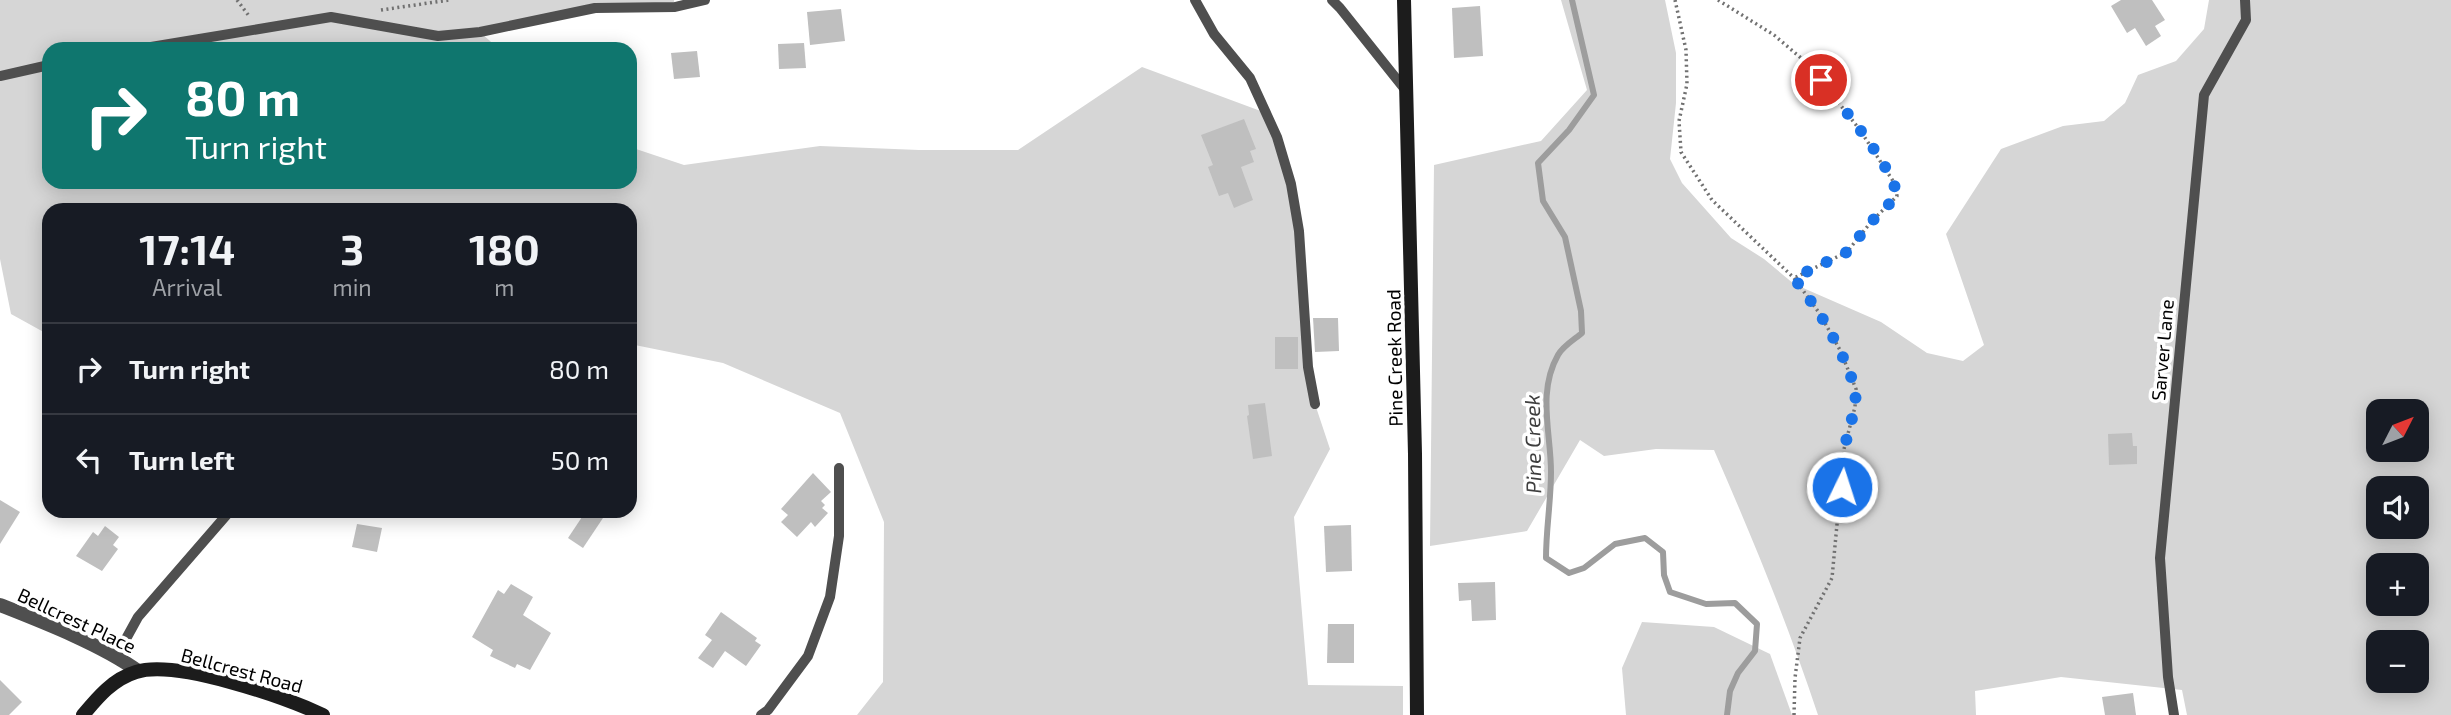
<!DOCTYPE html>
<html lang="en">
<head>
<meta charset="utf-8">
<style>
	body { margin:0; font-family:"Exo 2",sans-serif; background:#20242c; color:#f1f3f6; height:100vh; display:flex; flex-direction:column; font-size:26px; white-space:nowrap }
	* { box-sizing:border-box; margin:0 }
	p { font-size:23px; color:#9ea1a6 }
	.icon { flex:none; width:38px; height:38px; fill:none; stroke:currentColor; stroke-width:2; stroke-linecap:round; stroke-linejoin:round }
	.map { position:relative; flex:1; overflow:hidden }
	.details { position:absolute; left:42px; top:203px; width:595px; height:315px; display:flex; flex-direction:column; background:#171b24; border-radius:21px; box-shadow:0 4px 18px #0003 }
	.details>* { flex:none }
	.top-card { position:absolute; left:42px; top:42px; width:595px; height:147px; border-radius:21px; box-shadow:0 4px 18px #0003; background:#0f766e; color:#fff; overflow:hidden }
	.needle { width:46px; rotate:48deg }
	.buttons { position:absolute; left:2366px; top:399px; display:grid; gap:14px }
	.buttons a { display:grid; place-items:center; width:63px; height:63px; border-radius:14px; background:#171b24; box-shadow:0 4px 18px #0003; font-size:35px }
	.pin { position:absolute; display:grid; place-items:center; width:60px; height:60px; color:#fff; margin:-30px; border:4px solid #fff; border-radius:50%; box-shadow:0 2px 7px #0007 }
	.me { position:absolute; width:77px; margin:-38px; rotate:4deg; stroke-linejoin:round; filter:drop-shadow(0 0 5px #0008) }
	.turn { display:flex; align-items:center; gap:24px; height:147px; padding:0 28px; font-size:32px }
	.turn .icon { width:91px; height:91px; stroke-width:2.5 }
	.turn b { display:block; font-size:49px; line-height:60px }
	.eta { display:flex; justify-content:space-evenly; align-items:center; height:119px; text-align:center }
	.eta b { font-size:42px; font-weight:700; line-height:49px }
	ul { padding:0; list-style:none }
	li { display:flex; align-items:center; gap:21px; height:91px; padding:0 28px; border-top:2px solid #363941 }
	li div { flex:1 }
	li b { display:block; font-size:26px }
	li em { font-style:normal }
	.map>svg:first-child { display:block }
	.green { fill:#d6d6d6; fill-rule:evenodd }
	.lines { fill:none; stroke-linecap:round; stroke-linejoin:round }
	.stream { stroke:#9d9d9d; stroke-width:6 }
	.building { fill:#bfbfbf }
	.path { stroke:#717171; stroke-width:3.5; stroke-dasharray:2 3.5; stroke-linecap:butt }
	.lane { stroke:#4f4f4f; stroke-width:10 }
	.street { stroke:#4f4f4f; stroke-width:14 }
	.secondary { stroke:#1c1c1c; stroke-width:14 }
	.route { stroke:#1a73e8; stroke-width:12; stroke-dasharray:0 21.6 }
	.labels { text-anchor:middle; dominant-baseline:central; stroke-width:7; stroke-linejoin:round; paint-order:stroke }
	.street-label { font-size:19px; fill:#000; stroke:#fff }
	.water-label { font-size:21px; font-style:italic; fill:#3e3e3e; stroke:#fff }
</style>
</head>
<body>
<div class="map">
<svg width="2451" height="715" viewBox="0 0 2451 715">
	<rect width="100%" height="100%" fill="#fff"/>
	<!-- green -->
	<g class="green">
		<path d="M0,0H674L675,7L595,8L481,33L499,49H49V182H630V147L684,165L820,146L919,150H1018L1142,67L1266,113L1291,184L1315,404L1330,449L1294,517L1308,685L1403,686V715H857L883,682L884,522L840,413L723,363L630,344V210H49V335L11,314L0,259Z"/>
		<path d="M1561,0H1665L1676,53V103L1670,159L1682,183L1731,238L1764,259L1794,284L1881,322L1927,353L1963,361L1984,345L1946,234L2001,149L2063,126L2104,121L2125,103L2138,75L2176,61L2204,29L2209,0H2451V715H2187L2182,690L2061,677L1975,691L1976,715H1818C1788,624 1752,537 1714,450L1656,449L1604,456L1580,440L1527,531L1430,546L1434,165L1541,141L1587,90ZM2378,411H2417V450H2378ZM2378,488H2417V527H2378ZM2378,565H2417V604H2378ZM2378,642H2417V681H2378Z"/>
		<path d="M1642,622L1714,627L1770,654L1792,715H1626L1622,668Z"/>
	</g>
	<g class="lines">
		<!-- stream -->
		<path class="stream" d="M1572,0L1594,95L1569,130L1538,163L1543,201L1565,237L1581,311L1582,333C1575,339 1563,346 1558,355C1537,392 1551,433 1551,472C1551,501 1546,529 1546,558L1569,573L1584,568L1615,544L1645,538L1663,552L1664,575L1670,592L1706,604L1735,603L1757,624L1755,651L1738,673L1730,691L1727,715"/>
	</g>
	<!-- building -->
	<g class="building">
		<path d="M2121,0H2152L2165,20L2155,26L2161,36L2146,46L2135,28L2127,33L2111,6Z"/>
		<path d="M1480,6L1483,56L1454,58L1452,8Z"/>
		<path d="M841,9L845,41L810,45L807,12Z"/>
		<path d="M804,43L806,68L779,69L778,44Z"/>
		<path d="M697,51L700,77L674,79L671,53Z"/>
		<path d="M1244,119L1256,149L1250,151L1254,162L1241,167L1253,200L1234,208L1228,193L1219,196L1208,167L1213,165L1201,135Z"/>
		<path d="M1313,318H1338L1339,351L1315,352Z"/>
		<rect x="1275" y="337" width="23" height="32"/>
		<path d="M1265,403L1272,456L1253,459L1247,416L1249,415L1248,405Z"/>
		<path d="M2132,433L2133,446H2137V464L2109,465L2108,434Z"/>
		<path d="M813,473L831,492L821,501L825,505L822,508L828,513L815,527L811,522L797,537L781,522L788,515L781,509Z"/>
		<path d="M0,500L20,512L0,544Z"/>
		<path d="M586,511H592L603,518L583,548L568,538Z"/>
		<path d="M357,524L382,528L377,552L352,547Z"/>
		<path d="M1351,525L1352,571L1326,572L1324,526Z"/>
		<path d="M105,526L119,537L113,545L118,549L102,571L76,556L93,532L98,536Z"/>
		<path d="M1495,582L1496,620L1472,621L1471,600L1459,601L1458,583Z"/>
		<path d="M511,584L533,597L523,615L551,633L530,670L517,664L515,668L490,656L493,650L472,637L498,590L504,594Z"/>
		<path d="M721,612L757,638L755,641L761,645L746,666L725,651L713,668L698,658L712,640L705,635Z"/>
		<path d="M1328,624H1354V663H1327Z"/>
		<path d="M0,680L22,702L9,715H0Z"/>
		<path d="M2133,693L2136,715H2105L2102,697Z"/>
	</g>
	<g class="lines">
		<!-- path -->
		<g class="path">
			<path d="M237,0L249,16"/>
			<path d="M1675,0L1686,50L1687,84L1679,121L1681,152L1712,200L1794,278L1820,314L1840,350L1856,389L1855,407L1844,449L1832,578L1800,638L1795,678L1794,715"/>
			<path d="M1718,0L1774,35L1808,64L1860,130L1895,184L1897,196L1871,222L1847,252L1794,278"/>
			<path d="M381,10L449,0"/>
		</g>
		<!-- lane -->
		<g class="lane">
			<path d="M1195,0L1214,34L1250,78L1277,137L1291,184L1299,231L1308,367L1315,404"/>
			<path d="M1332,0L1340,8L1407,92"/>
			<path d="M139,49L331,17L438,36L480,32L595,8L675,7L705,0"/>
			<path d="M0,76L49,65"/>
			<path d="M116,657L138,617L230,511"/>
			<path d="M761,715L768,710L808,656L830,597L839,536V468"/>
			<path d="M2174,715L2168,677L2160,558L2204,95L2246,20L2245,0"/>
		</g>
		<!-- street -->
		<path class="street" d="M0,605C43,622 100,644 138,671"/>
		<!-- secondary -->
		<g class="secondary">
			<path d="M1404,0L1415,454L1417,715"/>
			<path d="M83,715C98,697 113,679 136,672C176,659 284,697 323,715"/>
		</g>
	</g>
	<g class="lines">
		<!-- route -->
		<path class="route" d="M1821,80C1841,106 1893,166 1897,196L1871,222L1847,252L1794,278L1820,314L1840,350L1856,389L1855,407L1844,449L1842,487"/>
	</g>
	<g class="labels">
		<!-- street labels -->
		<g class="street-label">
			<text transform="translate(2162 350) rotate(-85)">Sarver Lane</text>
			<text transform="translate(1394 358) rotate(-91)">Pine Creek Road</text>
			<text transform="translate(77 620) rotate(25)">Bellcrest Place</text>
			<text transform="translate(242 670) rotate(15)">Bellcrest Road</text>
		</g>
		<!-- water labels -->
		<g class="water-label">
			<text transform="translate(1532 444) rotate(-91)">Pine Creek</text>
		</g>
	</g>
</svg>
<div class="buttons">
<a><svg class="needle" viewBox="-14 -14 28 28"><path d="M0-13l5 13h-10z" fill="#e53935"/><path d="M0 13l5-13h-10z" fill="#9ea1a6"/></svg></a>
<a><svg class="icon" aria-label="sound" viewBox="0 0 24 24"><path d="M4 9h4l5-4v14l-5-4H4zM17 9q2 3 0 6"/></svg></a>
<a>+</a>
<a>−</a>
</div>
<div class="pin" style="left:1821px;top:80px;background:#d93025"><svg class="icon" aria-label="arrive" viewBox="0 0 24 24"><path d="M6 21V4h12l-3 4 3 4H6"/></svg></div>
<svg class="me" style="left:1842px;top:487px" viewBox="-20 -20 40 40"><circle r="17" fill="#1a73e8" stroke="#fff" stroke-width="3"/><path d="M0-11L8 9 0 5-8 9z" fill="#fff"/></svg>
<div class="top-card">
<div class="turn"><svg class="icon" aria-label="right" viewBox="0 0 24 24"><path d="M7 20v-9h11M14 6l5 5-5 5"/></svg><div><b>80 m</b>Turn right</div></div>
</div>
<section class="details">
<div class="eta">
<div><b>17:14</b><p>Arrival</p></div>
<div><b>3</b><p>min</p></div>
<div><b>180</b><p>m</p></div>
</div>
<ul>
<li><svg class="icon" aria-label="right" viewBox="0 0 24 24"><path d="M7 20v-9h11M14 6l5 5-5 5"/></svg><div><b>Turn right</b></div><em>80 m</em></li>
<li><svg class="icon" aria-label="left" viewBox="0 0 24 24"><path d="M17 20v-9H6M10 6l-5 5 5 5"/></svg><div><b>Turn left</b></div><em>50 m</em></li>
</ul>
</section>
</div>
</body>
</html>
